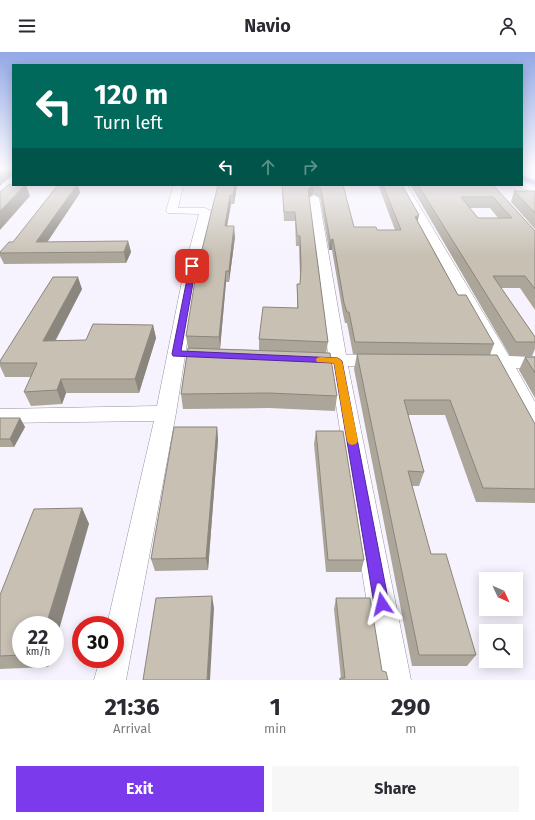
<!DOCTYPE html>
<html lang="en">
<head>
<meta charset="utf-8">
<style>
	body { margin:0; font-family:"Fira Sans",sans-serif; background:#f7f7f7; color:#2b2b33; height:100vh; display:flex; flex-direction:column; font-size:15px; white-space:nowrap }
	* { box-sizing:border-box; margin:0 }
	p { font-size:13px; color:#7c7c81 }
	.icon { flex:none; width:22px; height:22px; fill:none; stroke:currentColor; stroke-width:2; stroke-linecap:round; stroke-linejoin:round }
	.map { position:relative; height:628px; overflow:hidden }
	.panel { display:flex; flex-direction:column; background:#fff; flex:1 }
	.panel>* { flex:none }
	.hud { position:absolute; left:12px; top:12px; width:511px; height:122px; border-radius:0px; box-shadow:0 2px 10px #0003; background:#00695c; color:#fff; overflow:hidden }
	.needle { width:26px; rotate:134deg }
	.buttons { position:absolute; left:479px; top:520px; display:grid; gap:8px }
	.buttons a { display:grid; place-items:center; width:44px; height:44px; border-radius:0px; background:#fff; box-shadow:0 2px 10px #0003; font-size:20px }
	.speed { position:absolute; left:12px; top:564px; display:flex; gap:8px; font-size:20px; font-weight:700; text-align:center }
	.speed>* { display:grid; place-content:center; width:52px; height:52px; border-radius:50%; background:#fff; box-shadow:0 2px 10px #0003; line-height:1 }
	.speed small { font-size:10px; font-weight:400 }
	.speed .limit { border:6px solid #d22; background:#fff; color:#111 }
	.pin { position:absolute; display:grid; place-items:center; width:34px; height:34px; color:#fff; margin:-17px; border-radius:8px; box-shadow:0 2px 6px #0006 }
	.me { position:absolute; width:44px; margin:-22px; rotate:350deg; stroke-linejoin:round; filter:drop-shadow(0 0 3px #0008) }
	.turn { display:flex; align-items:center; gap:14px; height:84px; padding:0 16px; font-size:18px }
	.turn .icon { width:52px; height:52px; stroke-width:2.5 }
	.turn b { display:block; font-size:28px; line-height:34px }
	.lanes { display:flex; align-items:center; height:38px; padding:0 16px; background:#0003; justify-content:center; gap:20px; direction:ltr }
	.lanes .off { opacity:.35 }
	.eta { display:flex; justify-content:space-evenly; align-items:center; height:68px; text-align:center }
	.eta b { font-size:24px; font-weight:700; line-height:28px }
	.button { display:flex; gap:8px; margin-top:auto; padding:8px 16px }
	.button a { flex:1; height:46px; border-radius:0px; background:#7c3aed; color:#fff; font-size:16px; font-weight:700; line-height:46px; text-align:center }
	.button a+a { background:#f7f7f7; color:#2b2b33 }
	header { display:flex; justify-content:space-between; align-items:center; height:52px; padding:0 16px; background:#fff; font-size:18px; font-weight:700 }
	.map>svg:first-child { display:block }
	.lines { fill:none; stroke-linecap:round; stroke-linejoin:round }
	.canal { fill:#b496e3; fill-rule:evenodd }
	.minor-casing { stroke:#97939f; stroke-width:1 }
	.minor { fill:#fff; fill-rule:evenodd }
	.wall { fill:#aba59a; fill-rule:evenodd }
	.shaded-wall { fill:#8b867d }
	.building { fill:#c7c0b3; stroke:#8b867d; fill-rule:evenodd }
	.route { fill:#7c3aed; stroke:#51269a }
	.slow { fill:#f59e0b }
</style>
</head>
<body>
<header><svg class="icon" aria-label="menu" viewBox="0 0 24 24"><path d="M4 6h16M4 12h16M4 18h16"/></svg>Navio<svg class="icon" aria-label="person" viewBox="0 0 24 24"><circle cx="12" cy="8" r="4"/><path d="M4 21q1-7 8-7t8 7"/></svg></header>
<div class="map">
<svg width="535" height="628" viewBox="0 0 535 628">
	<rect width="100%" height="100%" fill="#f7f3fe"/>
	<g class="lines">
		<!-- canal -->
		<path class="canal" d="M522,123L535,128V133L522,128Z"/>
		<defs>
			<g id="minor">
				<path d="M522,129L535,135V142L518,134V133H522Z"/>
				<path d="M171,133H182L183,135L178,156H205L211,159L199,214L176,361L126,628H94L100,607H115V573H107L154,369L0,371V357L157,354L185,214L199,162L168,161L166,159L173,135Z"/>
				<path d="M397,133H407L509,304L535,305V317L516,316L535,350V376L528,373L497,316L470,313L467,309L470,305L476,303L491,304Z"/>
				<path d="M314,143L319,146L346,303H380L386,305L389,309L386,313L380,315L348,314L411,628H379L330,314L320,312L317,308L320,304L328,302L309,146Z"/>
			</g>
		</defs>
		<!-- minor casing -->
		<use href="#minor" class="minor-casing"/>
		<!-- minor -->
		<use href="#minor" class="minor"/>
	</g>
	<!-- wall -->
	<g class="wall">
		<path d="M58,133H78L80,141L47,190L128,189L131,200L126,211L4,212L0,204V200L13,190Z"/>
		<path d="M218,133H237L234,152H231L227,174L235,185L229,230H226L220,297L259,298V287L297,256V232H300V224L299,194H296L295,169H284L282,133H343L354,175L377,178H395L379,135V133H402L418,169L458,243L494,292L490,303L535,372V451L476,450L445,363H408L424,420L419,434H412L431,502L476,603L467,614H412L354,317L357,302L444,303L353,302L347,271H345L343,262L332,198H329L320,146L313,142L309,145L328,290L326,301L337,344L335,359L269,356L183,357L181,342L188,296L186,284Z"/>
		<path d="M411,133H493L535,179V258L520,236H501L535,285V297L532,304H510L411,134ZM470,156H490L498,166H478Z"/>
		<path d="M514,139H535V177L511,150Z"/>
		<path d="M82,237L56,288H86L153,273L156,286L139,341H66L62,352L31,354L24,340L31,325H5L0,314V309Z"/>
		<path d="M525,305H535V346L519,318Z"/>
		<path d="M0,366H20L25,375L14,395H0Z"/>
		<path d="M217,375L218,388L208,518L155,519L151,507Z"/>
		<path d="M316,379L364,508L361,520H326L314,392Z"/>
		<path d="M82,456L89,472L21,573V607H51L48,615L0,617V543Z"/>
		<path d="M336,546L382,619L388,628H339L341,626L334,557Z"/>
	</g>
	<!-- shaded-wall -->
	<g class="shaded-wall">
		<path d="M2,116H13V122L0,134V118Z"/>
		<path d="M25,133H26L30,144L0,178V159Z"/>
		<path d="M77,133H78L80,141L40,201L36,190Z"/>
		<path d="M235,133H237L234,152L233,143Z"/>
		<path d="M314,133L313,142L308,146V137Z"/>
		<path d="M230,143L231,152L225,185V174Z"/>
		<path d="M419,163L417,173L415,165Z"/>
		<path d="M234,174L235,185L229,230V219Z"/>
		<path d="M333,187L332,198H329L330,188Z"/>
		<path d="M128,189L131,200L126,211L124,200Z"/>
		<path d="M226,219V230L220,297L219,285Z"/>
		<path d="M78,225L82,237L48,302L43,289Z"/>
		<path d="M153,273L156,286L139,341L135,327Z"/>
		<path d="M61,327L66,341L62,352L57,338Z"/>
		<path d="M20,366L25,375L14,395L10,387Z"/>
		<path d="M217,375L218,388L208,518L206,506Z"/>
		<path d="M82,456L89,472L55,592V573H46Z"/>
		<path d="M212,544L214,556L210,628H207Z"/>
		<path d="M41,607H51L48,615Z"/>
	</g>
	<!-- building -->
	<g class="building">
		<path d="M13,132V133H25L0,159V140L8,133Z"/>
		<path d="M58,133H77L36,190L128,189L124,200L0,201V200L9,190H13Z"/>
		<path d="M218,133H235L233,143H230L225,174H234L229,219H226L219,285L186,284L196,222Z"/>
		<path d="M282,133H313L308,137L328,290L259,287L263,255L298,256L297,232H300L301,214L300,184H297L295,160H284Z"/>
		<path d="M314,133H343L354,175H376L377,178H401L383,133H402L419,163L415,165L458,243H466L494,292L355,290L349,260H347L344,251L333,187L330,188L321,137Z"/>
		<path d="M418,133H493L535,179V237L525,224H493L535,285V290H516ZM461,145H493L512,166H478Z"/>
		<path d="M514,139H535V161Z"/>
		<path d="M53,225H78L43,289L86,288L93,272L153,273L135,327H61L57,338L24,340L37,311H0V309Z"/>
		<path d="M188,296L330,301L337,344L269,341L181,342Z"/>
		<path d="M357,302L497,303L535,372V437L483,436L450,348H404L424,420L408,419L431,502H446L476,603H419Z"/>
		<path d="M525,305H535V321Z"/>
		<path d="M0,366H20L10,387H0Z"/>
		<path d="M174,375H217L206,506L151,507Z"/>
		<path d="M316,379H343L364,508H328Z"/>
		<path d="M82,456L46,573H21V603L0,604V543L34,457Z"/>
		<path d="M212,544L207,628H143L156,546Z"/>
		<path d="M336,546H370L382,619L386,620L388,628H340V626H345Z"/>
	</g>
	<!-- sky -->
	<linearGradient id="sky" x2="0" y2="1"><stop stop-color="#93a8e6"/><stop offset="0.57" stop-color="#fbfaff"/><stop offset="1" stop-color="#fbfaff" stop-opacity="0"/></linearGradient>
	<rect width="535" height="204" fill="url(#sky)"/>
	<!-- route -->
	<path class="route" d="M190,212L196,214L181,299L338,306L342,309L389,552L387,557L382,559L376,557L374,552L334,311L173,304L172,302Z"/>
	<!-- slow -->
	<path class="slow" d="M320,305L338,306L342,309L358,389L356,392L352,393L349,392L347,389L334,311L317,310L316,308L317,306Z"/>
</svg>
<div class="buttons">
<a><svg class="needle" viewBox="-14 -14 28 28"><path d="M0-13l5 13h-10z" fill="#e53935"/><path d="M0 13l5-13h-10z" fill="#7c7c81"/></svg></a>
<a><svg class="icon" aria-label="search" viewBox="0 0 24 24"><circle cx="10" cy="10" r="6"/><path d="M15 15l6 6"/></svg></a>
</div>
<div class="speed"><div>22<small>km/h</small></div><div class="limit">30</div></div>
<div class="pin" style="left:192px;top:214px;background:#d93025"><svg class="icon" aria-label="arrive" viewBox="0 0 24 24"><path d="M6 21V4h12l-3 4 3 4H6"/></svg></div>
<svg class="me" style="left:382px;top:552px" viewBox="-20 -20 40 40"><path d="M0-17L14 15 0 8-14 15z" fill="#7c3aed" stroke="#fff" stroke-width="4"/></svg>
<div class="hud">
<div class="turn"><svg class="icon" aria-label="left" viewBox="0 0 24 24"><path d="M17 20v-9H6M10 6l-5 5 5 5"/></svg><div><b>120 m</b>Turn left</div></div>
<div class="lanes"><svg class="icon" aria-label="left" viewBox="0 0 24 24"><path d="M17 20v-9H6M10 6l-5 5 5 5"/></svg><svg class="icon off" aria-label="ahead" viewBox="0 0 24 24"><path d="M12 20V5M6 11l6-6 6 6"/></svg><svg class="icon off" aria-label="right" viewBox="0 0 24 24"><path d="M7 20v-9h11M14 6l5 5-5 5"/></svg></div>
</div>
</div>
<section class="panel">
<div class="eta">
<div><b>21:36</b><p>Arrival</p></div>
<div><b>1</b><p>min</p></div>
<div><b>290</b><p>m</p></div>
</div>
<div class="button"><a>Exit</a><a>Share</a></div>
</section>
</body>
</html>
